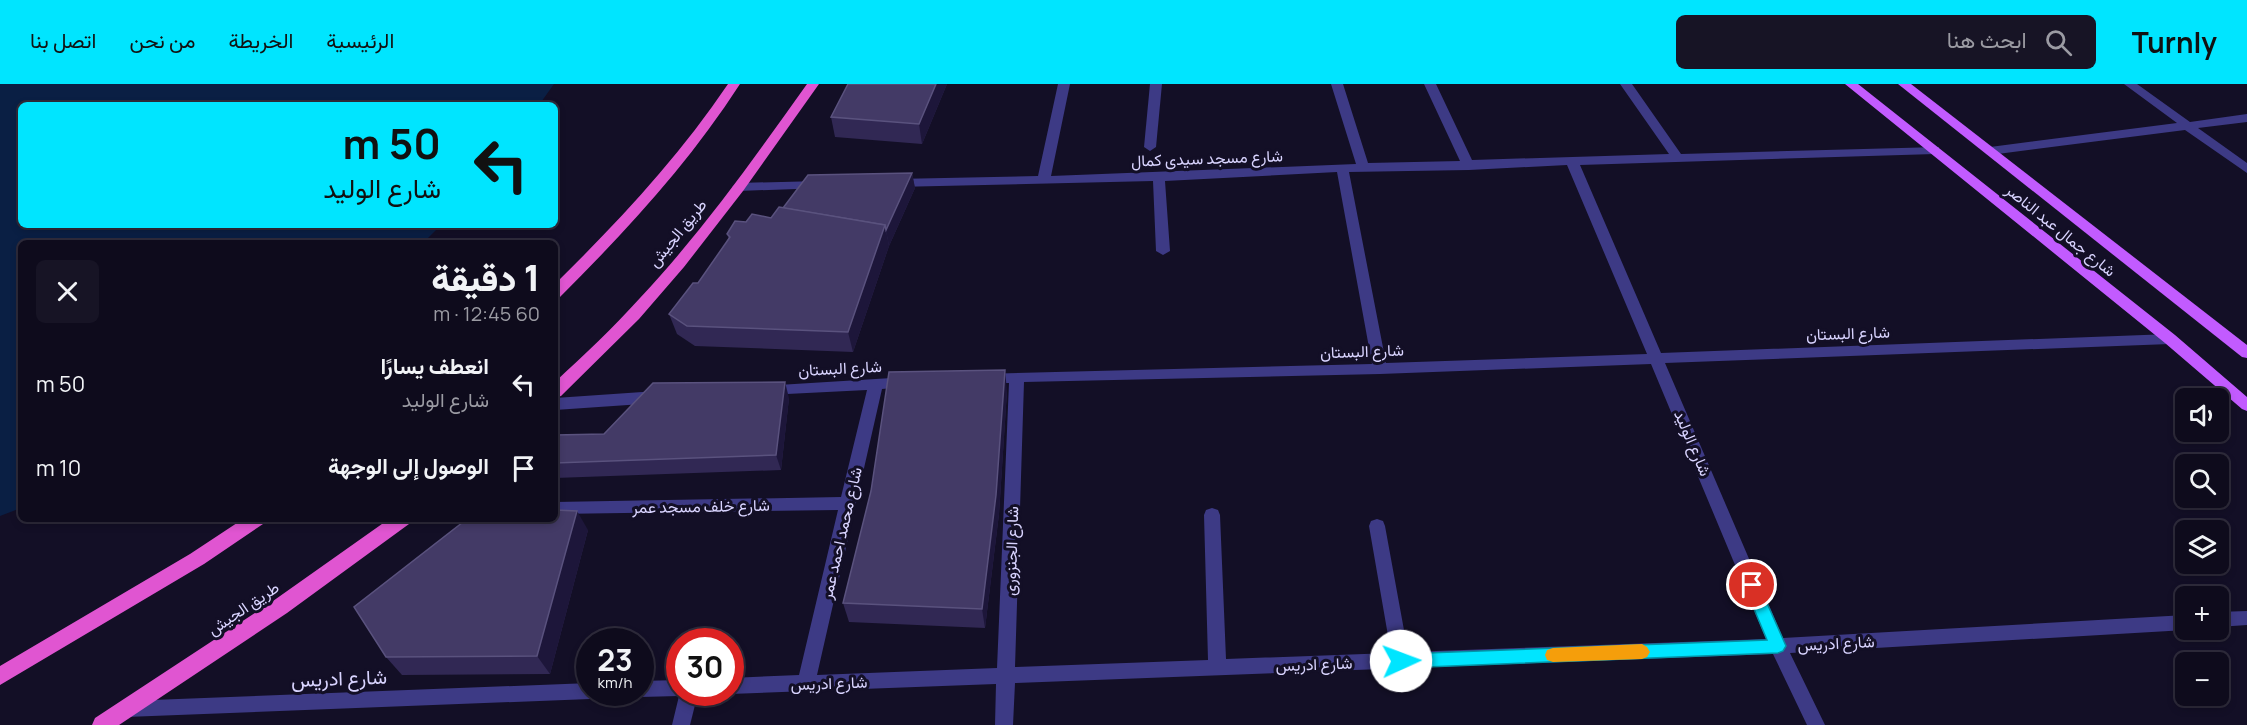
<!DOCTYPE html>
<html lang="ar">
<head>
<meta charset="utf-8">
<style>
	body { margin:0; font-family:Manrope,Vazirmatn,sans-serif; background:#171425; color:#f1f3f6; direction:rtl; height:100vh; display:flex; flex-direction:column; font-size:22px; white-space:nowrap }
	* { box-sizing:border-box; margin:0 }
	p { font-size:20px; color:#9b9ba3 }
	.icon { flex:none; width:33px; height:33px; fill:none; stroke:currentColor; stroke-width:2; stroke-linecap:round; stroke-linejoin:round }
	.map { position:relative; flex:1; overflow:hidden; direction:ltr }
	.sheet { position:absolute; left:18px; top:156px; width:540px; height:282px; display:flex; flex-direction:column; background:#0e0b1c; border-radius:9px; box-shadow:0 3px 9px #0003,0 0 0 2px #2e2b3b; direction:rtl }
	.sheet>* { flex:none }
	.banner { position:absolute; left:18px; top:18px; width:540px; height:126px; border-radius:9px; box-shadow:0 3px 9px #0003,0 0 0 2px #2e2b3b; direction:rtl; background:#00e5ff; color:#111; overflow:hidden }
	.buttons { position:absolute; left:2175px; top:304px; display:grid; gap:12px }
	.buttons a { display:grid; place-items:center; width:54px; height:54px; border-radius:9px; background:#0e0b1c; box-shadow:0 3px 9px #0003,0 0 0 2px #2e2b3b; font-size:30px }
	.speed { position:absolute; left:576px; top:544px; display:flex; gap:12px; font-size:30px; font-weight:700; text-align:center }
	.speed>* { display:grid; place-content:center; width:78px; height:78px; border-radius:50%; background:#0e0b1c; box-shadow:0 3px 9px #0003,0 0 0 2px #2e2b3b; line-height:1 }
	.speed small { font-size:15px; font-weight:400 }
	.speed .limit { border:9px solid #d22; background:#fff; color:#111 }
	.pin { position:absolute; display:grid; place-items:center; width:51px; height:51px; color:#fff; margin:-26px; border:3px solid #fff; border-radius:50%; box-shadow:0 2px 6px #0007 }
	.me { position:absolute; width:66px; margin:-33px; rotate:88deg; stroke-linejoin:round; filter:drop-shadow(0 0 4px #0008) }
	.turn { display:flex; align-items:center; gap:21px; height:126px; padding:0 18px; font-size:27px }
	.turn .icon { width:78px; height:78px; stroke-width:2.5 }
	.turn b { display:block; font-size:42px; line-height:51px }
	.round { display:grid; place-items:center; flex:none; width:63px; height:63px; border-radius:9px; background:#171425 }
	.summary { display:flex; align-items:center; justify-content:space-between; height:102px; padding:0 18px }
	h1 { font-size:36px; font-weight:800; line-height:45px }
	ul { padding:0; list-style:none }
	li { display:flex; align-items:center; gap:18px; height:84px; padding:0 18px }
	li div { flex:1 }
	li b { display:block; font-size:22px }
	li em { font-style:normal }
	header { display:flex; align-items:center; gap:36px; box-sizing:border-box; height:84px; padding:0 30px; background:#00e5ff; color:#111 }
	header strong { font-size:28px }
	nav { display:flex; gap:33px; margin-inline-start:auto; font-size:21px }
	.search { width:420px; height:54px; background:#171425; display:flex; align-items:center; gap:15px; box-sizing:border-box; padding:0 21px; border-radius:9px; color:#9b9ba3; font-size:22px }
	.map>svg:first-child { display:block }
	.water { fill:#0a1f44 }
	.lines { fill:none; stroke-linecap:round; stroke-linejoin:round }
	.minor { fill:#3d3a85; fill-rule:evenodd }
	.primary { fill:#c25bff; fill-rule:evenodd }
	.trunk { fill:#e055d1; fill-rule:evenodd }
	.wall { fill:#312854 }
	.shaded-wall { fill:#1d163a }
	.building { fill:#433a66; stroke:#5a527e; stroke-width:1.5 }
	.route { fill:#00e5ff; stroke:#0095a6; stroke-width:1.5 }
	.slow { fill:#f59e0b }
	.labels { text-anchor:middle; dominant-baseline:central; stroke-width:6; stroke-linejoin:round; paint-order:stroke }
	.street-label { font-size:16px; fill:#d9d4ff; stroke:#130f26 }
	.near-street-label { font-size:20px; fill:#d9d4ff; stroke:#130f26 }
</style>
</head>
<body>
<header>
<strong>Turnly</strong>
<div class="search"><svg class="icon" aria-label="search" viewBox="0 0 24 24"><circle cx="10" cy="10" r="6"/><path d="M15 15l6 6"/></svg>ابحث هنا</div>
<nav><a>الرئيسية</a><a>الخريطة</a><a>من نحن</a><a>اتصل بنا</a></nav>
</header>
<div class="map">
<svg width="2247" height="641" viewBox="0 0 2247 641">
	<rect width="100%" height="100%" fill="#130f26"/>
	<!-- water -->
	<path class="water" d="M0,0H554L539,21H21V141H441L423,159H21V424L0,432Z"/>
	<g class="lines">
		<!-- minor -->
		<g class="minor">
			<path d="M1058,0H1070L1051,92L1356,80L1331,0H1343L1368,79L1460,77L1424,0H1436L1472,76L1669,70L1620,0H1632L1681,70L1939,63V69L1935,70L1580,81L1661,269L2170,250L2177,255L2170,260L1665,279L1783,554L2186,531V546L1790,569L1825,641H1807L1773,570L1015,599L1013,641H995L996,600L730,610L727,609H730V594L799,591L838,426L555,430V418L841,413L867,306L767,311L762,310L760,306L762,302L908,293L913,294L915,298L913,302L882,305L817,591L997,584L1009,299H986L979,294L981,290L1372,280L1337,88L1165,97L1170,167L1163,171L1156,167L1153,97L895,103L889,99L895,95L1038,92ZM1567,81L1647,270L1386,279L1349,88L1469,86ZM1651,280L1766,555L1408,568L1385,442L1383,437L1377,435L1371,437L1369,442L1391,569L1226,575L1220,431L1218,426L1212,424L1206,426L1204,431L1208,576L1015,583L1024,298L1380,290Z"/>
			<path d="M1150,0H1162L1156,63L1150,67L1144,63Z"/>
			<path d="M2124,0H2137L2190,38L2247,30V38L2198,44L2247,79V89L2185,46L1990,71L1984,67L1990,63L2177,39Z"/>
			<path d="M820,97L824,98L826,101L824,104L738,107L732,103L738,99Z"/>
			<path d="M657,307L662,309L664,313L662,317L657,319L555,326V314Z"/>
			<path d="M2247,527V541L2218,543V528Z"/>
			<path d="M680,596V609H698L690,641H672L679,612L640,613L633,609H640V597Z"/>
			<path d="M590,599V609H598L596,613L590,615L126,633L120,631L117,625L120,619L126,617Z"/>
		</g>
		<!-- primary -->
		<g class="primary">
			<path d="M1845,0H1858L2175,251L2247,313V327L2242,325L2165,259Z"/>
			<path d="M1898,0H1911L2247,261V274L2242,273Z"/>
		</g>
		<!-- trunk -->
		<g class="trunk">
			<path d="M728,0H740C689,79 627,146 560,213L555,214V200C618,138 678,74 728,0Z"/>
			<path d="M807,0H819L743,107L684,183L639,235L561,312L555,314V298C584,271 613,244 640,214C702,148 754,74 807,0Z"/>
			<path d="M243,435H266L263,440L204,480L0,601V582L190,470Z"/>
			<path d="M389,435H412L409,440L287,529L119,641H92L95,634L273,517Z"/>
		</g>
	</g>
	<!-- wall -->
	<g class="wall">
		<path d="M947,0L922,60L835,53L831,33Z"/>
		<path d="M912,89L915,104L889,162L853,268L695,262L677,250L669,230L698,199L729,156L727,150L746,138L771,134L783,124Z"/>
		<path d="M1007,307L999,430L985,544L849,538L843,519L871,407Z"/>
		<path d="M789,314L781,386L555,394V351L604,350Z"/>
		<path d="M588,446L550,590L402,591L386,573Z"/>
	</g>
	<!-- shaded-wall -->
	<g class="shaded-wall">
		<path d="M936,0H947L922,60L919,40Z"/>
		<path d="M912,89L915,104L889,162L886,146Z"/>
		<path d="M885,141L889,162L853,268L848,248Z"/>
		<path d="M1005,286L1007,307L999,430L985,544L982,525Z"/>
		<path d="M785,298L789,314L781,386L776,371Z"/>
		<path d="M577,427L588,446L550,590L537,572Z"/>
	</g>
	<!-- building -->
	<g class="building">
		<path d="M848,0H936L919,40L831,33Z"/>
		<path d="M912,89L886,146L885,141L783,124L808,91Z"/>
		<path d="M779,123L885,141L848,248L687,242L669,230L693,199H698L730,153L727,150L735,137L746,138L752,130L771,134Z"/>
		<path d="M1005,286L996,411L982,525L843,519L871,407L889,288Z"/>
		<path d="M785,298L776,371L555,379V351L604,350L653,299Z"/>
		<path d="M555,426L577,427L537,572L386,573L354,523L467,435H555Z"/>
	</g>
	<!-- route -->
	<path class="route" d="M1752,494L1757,496L1759,501L1786,562L1783,567L1778,569L1401,584L1395,582L1393,577L1395,572L1401,570L1767,556L1744,501L1746,496Z"/>
	<!-- slow -->
	<path class="slow" d="M1642,560L1647,563L1650,568L1647,573L1642,575L1553,578L1547,576L1545,571L1547,566L1553,564Z"/>
	<g class="labels">
		<!-- street labels -->
		<g class="street-label">
			<text transform="translate(1207 74) rotate(-2)">شارع مسجد سيدى كمال</text>
			<text transform="translate(2061 146) rotate(39)">شارع جمال عبد الناصر</text>
			<text transform="translate(677 149) rotate(-51)">طريق الجيش</text>
			<text transform="translate(1848 249) rotate(-2)">شارع البستان</text>
			<text transform="translate(1362 267) rotate(-2)">شارع البستان</text>
			<text transform="translate(840 284) rotate(-3)">شارع البستان</text>
			<text transform="translate(1693 359) rotate(67)">شارع الوليد</text>
			<text transform="translate(701 422) rotate(-1)">شارع خلف مسجد عمر</text>
			<text transform="translate(841 449) rotate(-77)">شارع محمد احمد عمر</text>
			<text transform="translate(1011 467) rotate(-88)">شارع الجنزورى</text>
			<text transform="translate(243 524) rotate(-34)">طريق الجيش</text>
			<text transform="translate(1836 559) rotate(-3)">شارع ادريس</text>
			<text transform="translate(1314 580) rotate(-2)">شارع ادريس</text>
			<text transform="translate(829 599) rotate(-2)">شارع ادريس</text>
		</g>
		<!-- near-street labels -->
		<g class="near-street-label">
			<text transform="translate(339 594) rotate(-2)">شارع ادريس</text>
		</g>
	</g>
</svg>
<div class="buttons">
<a><svg class="icon" aria-label="sound" viewBox="0 0 24 24"><path d="M4 9h4l5-4v14l-5-4H4zM17 9q2 3 0 6"/></svg></a>
<a><svg class="icon" aria-label="search" viewBox="0 0 24 24"><circle cx="10" cy="10" r="6"/><path d="M15 15l6 6"/></svg></a>
<a><svg class="icon" aria-label="layers" viewBox="0 0 24 24"><path d="M12 4l9 5-9 5-9-5zM3 14l9 5 9-5"/></svg></a>
<a>+</a>
<a>−</a>
</div>
<div class="speed"><div>23<small>km/h</small></div><div class="limit">30</div></div>
<div class="pin" style="left:1752px;top:501px;background:#d93025"><svg class="icon" aria-label="arrive" viewBox="0 0 24 24"><path d="M6 21V4h12l-3 4 3 4H6"/></svg></div>
<svg class="me" style="left:1401px;top:577px" viewBox="-20 -20 40 40"><circle r="19" fill="#fff"/><path d="M0-13L10 11 0 6-10 11z" fill="#00e5ff"/></svg>
<div class="banner">
<div class="turn"><svg class="icon" aria-label="left" viewBox="0 0 24 24"><path d="M17 20v-9H6M10 6l-5 5 5 5"/></svg><div><b>50 m</b>شارع الوليد</div></div>
</div>
<section class="sheet">
<div class="summary"><div><h1>1 دقيقة</h1><p>60 m · 12:45</p></div><a class="round"><svg class="icon" aria-label="close" viewBox="0 0 24 24"><path d="M6 6l12 12M18 6L6 18"/></svg></a></div>
<ul>
<li><svg class="icon" aria-label="left" viewBox="0 0 24 24"><path d="M17 20v-9H6M10 6l-5 5 5 5"/></svg><div><b>انعطف يسارًا</b><p>شارع الوليد</p></div><em>50 m</em></li>
<li><svg class="icon" aria-label="arrive" viewBox="0 0 24 24"><path d="M6 21V4h12l-3 4 3 4H6"/></svg><div><b>الوصول إلى الوجهة</b></div><em>10 m</em></li>
</ul>
</section>
</div>
</body>
</html>
